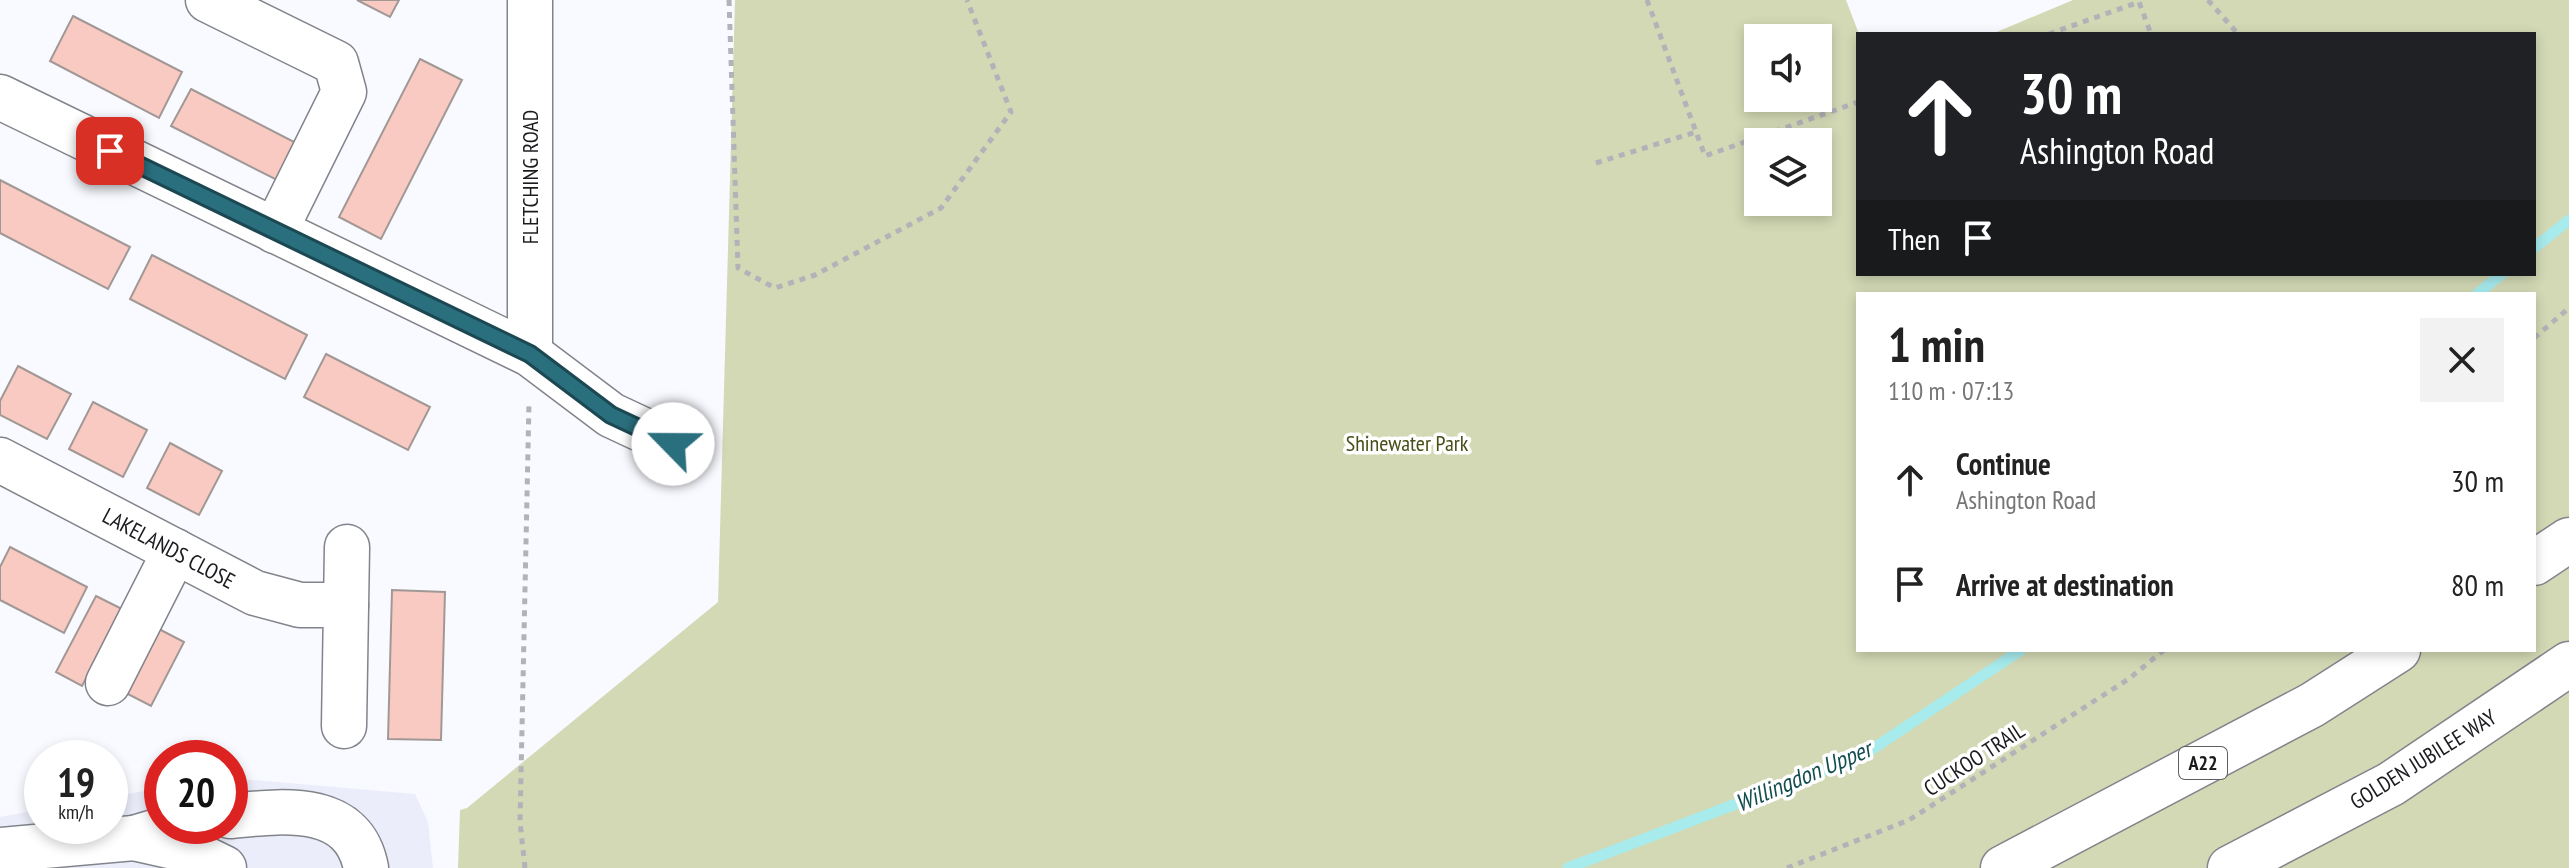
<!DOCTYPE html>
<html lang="en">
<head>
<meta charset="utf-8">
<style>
	body { margin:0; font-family:"PT Sans Narrow",sans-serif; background:#f2f2f2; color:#222; height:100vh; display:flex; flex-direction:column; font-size:30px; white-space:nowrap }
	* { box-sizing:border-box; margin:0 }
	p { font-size:26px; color:#767676 }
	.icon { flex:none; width:44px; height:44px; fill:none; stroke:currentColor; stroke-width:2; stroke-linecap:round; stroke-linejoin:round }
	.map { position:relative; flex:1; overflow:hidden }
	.details { position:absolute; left:1856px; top:292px; width:680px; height:360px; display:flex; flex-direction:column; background:#fff; border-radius:0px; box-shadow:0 4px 12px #0003 }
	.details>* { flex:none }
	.banner { position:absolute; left:1856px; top:32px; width:680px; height:244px; border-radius:0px; box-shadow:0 4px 12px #0003; background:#202124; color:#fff; overflow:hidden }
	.tools { position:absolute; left:1744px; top:24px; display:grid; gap:16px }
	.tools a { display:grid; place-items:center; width:88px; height:88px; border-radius:0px; background:#fff; box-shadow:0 4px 12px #0003; font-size:40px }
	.speed { position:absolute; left:24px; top:740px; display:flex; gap:16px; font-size:40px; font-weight:700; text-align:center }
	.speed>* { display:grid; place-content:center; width:104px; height:104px; border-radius:50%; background:#fff; box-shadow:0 4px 12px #0003; line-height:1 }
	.speed small { font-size:20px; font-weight:400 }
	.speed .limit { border:12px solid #d22; background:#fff; color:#111 }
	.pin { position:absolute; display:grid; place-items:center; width:68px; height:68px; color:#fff; margin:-34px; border-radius:16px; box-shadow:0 4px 12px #0006 }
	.me { position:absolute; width:88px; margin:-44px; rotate:293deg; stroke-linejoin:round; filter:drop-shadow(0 0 6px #0008) }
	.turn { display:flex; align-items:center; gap:28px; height:168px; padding:0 32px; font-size:36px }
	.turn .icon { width:104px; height:104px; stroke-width:2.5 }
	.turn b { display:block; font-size:56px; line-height:68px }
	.then { display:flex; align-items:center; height:76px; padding:0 32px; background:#0003; gap:16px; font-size:30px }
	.round { display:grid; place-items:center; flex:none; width:84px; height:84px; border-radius:0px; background:#f2f2f2 }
	.head { display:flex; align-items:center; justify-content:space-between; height:136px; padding:0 32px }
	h1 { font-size:48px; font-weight:700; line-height:60px }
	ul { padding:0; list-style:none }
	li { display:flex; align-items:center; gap:24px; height:104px; padding:0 32px }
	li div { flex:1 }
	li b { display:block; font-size:30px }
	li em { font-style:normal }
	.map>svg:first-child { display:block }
	.built { fill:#ebeefa }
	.green { fill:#d3d9b5; fill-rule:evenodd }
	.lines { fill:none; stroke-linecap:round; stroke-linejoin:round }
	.stream { stroke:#a7ebed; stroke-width:11 }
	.building { fill:#f8cac1; stroke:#a19896; stroke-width:2 }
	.minor-casing { stroke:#82848b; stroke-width:47 }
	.highway-casing { stroke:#82848b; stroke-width:47 }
	.path { stroke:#b2b3b8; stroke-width:5; stroke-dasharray:6 6; stroke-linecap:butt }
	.minor { stroke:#fff; stroke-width:44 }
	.highway { stroke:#fff; stroke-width:44 }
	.route-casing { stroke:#1b4852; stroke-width:20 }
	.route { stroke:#2a6f7e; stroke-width:14 }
	.labels { text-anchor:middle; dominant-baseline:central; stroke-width:7; stroke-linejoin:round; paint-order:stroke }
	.shield { fill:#fff; stroke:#5f5f62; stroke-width:2 }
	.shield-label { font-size:20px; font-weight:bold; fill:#1a1b1e }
	.street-label { font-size:22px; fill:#1a1b1e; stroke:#fff }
	.park-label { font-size:22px; fill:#484e16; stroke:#fff }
	.water-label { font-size:24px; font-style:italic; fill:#124d50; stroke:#fff }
</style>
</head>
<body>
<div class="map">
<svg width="2569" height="868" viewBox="0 0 2569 868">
	<rect width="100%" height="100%" fill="#f9faff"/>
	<!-- built -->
	<path class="built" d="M230,778L415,794L428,822L433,868H0V817L42,809V826H110V797L162,788V826H230Z"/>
	<!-- green -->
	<path class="green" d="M735,0H1846L1859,34L1858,274H2534V34H1992L2073,0H2569V868H458L460,810L467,808L718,602ZM1758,38H1818V98H1758ZM1758,142H1818V202H1758ZM1858,294H2534V650H1858Z"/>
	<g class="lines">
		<!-- stream -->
		<g class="stream">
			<path d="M2534,248L2569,220"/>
			<path d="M2477,294L2502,274"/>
			<path d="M1568,868L1862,756L2021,650"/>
		</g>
	</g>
	<!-- building -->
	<g class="building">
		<path d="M357,0H399L390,17Z"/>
		<path d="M73,16L182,72L159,118L50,61Z"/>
		<path d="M420,59L462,80L381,239L339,217Z"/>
		<path d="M191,89L298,144L279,181L171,126Z"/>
		<path d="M0,180L130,247L108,289L0,233Z"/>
		<path d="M152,255L307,335L285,379L130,299Z"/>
		<path d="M326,354L430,407L408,450L304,397Z"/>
		<path d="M18,366L71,394L47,439L0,415V401Z"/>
		<path d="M93,402L147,430L123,477L69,449Z"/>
		<path d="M170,443L222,471L199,515L147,488Z"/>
		<path d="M10,547L87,587L64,633L0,600V567Z"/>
		<path d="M392,590L445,592L441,740L388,739Z"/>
		<path d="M96,596L122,609L82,686L56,672Z"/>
		<path d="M157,628L184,642L151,706L124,692Z"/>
	</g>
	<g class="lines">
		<defs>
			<g id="minor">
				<path d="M208,0L336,63L344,92L275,231"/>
				<path d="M530,0V354"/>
				<path d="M0,97L530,354L611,415L673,444"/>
				<path d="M0,460L255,593L300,605H346"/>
				<path d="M108,683L175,551"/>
				<path d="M344,726L347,547"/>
				<path d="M230,816C282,811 353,801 366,868"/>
				<path d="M134,838L187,850L224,868"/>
				<path d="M0,850L134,838L174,826"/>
			</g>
			<g id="highway">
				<path d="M2534,563L2569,540"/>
				<path d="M2003,868L2312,705L2398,650"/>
				<path d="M2230,868L2391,784L2569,664"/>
			</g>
		</defs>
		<!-- minor casing -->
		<use href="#minor" class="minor-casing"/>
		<!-- highway casing -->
		<use href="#highway" class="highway-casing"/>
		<!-- path -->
		<g class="path">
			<path d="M729,0L738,268L775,288L815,275L941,208L1011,112L967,0"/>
			<path d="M1647,0L1705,156L1858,102"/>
			<path d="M2208,0L2238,34"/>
			<path d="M2049,34L2139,2L2151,34"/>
			<path d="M1596,163L1696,132"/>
			<path d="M2534,338L2569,308"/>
			<path d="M525,868L520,822L529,403"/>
			<path d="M1787,868L1909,820L2130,678L2164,650"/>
		</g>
		<!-- minor -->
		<use href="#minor" class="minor"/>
		<!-- highway -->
		<use href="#highway" class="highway"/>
	</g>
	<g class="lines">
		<defs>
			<path id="route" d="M110,151L530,354L611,415L673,444"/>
		</defs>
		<!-- route casing -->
		<use href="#route" class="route-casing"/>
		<!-- route -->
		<use href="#route" class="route"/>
	</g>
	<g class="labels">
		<!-- shield labels -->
		<rect class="shield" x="2179" y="747" width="48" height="32" rx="6"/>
		<g class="shield-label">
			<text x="2203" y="763">A22</text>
		</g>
		<!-- street labels -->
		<g class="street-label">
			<text transform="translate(530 177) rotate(-90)">FLETCHING ROAD</text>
			<text transform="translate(169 548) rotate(28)">LAKELANDS CLOSE</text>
			<text transform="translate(1974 759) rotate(-33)">CUCKOO TRAIL</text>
			<text transform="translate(2423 759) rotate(-32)">GOLDEN JUBILEE WAY</text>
		</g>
		<!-- park labels -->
		<g class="park-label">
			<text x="1407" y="443">Shinewater Park</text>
		</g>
		<!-- water labels -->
		<g class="water-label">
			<text transform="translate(1803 776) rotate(-23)">Willingdon Upper</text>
		</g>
	</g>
</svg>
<div class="tools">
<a><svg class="icon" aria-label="sound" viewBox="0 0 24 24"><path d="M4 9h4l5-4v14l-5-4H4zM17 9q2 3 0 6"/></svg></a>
<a><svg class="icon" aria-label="layers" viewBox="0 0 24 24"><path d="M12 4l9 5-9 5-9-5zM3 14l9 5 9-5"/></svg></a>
</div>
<div class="speed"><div>19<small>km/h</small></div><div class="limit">20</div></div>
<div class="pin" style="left:110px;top:151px;background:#d93025"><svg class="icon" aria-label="arrive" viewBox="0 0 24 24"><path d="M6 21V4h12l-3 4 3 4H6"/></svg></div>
<svg class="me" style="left:673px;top:444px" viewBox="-20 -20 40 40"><circle r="19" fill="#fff"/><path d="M0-13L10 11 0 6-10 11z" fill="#2a6f7e"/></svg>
<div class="banner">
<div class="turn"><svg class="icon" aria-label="ahead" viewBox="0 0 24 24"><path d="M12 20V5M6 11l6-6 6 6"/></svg><div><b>30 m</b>Ashington Road</div></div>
<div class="then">Then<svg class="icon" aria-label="arrive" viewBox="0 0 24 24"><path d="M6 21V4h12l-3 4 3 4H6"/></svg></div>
</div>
<section class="details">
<div class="head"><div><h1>1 min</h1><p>110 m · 07:13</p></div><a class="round"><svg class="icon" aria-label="close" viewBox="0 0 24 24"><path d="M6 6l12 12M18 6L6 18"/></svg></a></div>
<ul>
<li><svg class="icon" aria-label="ahead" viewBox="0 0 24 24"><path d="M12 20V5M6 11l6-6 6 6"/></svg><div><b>Continue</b><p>Ashington Road</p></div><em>30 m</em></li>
<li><svg class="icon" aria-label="arrive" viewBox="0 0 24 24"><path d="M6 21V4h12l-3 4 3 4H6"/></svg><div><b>Arrive at destination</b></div><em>80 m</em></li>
</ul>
</section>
</div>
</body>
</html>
